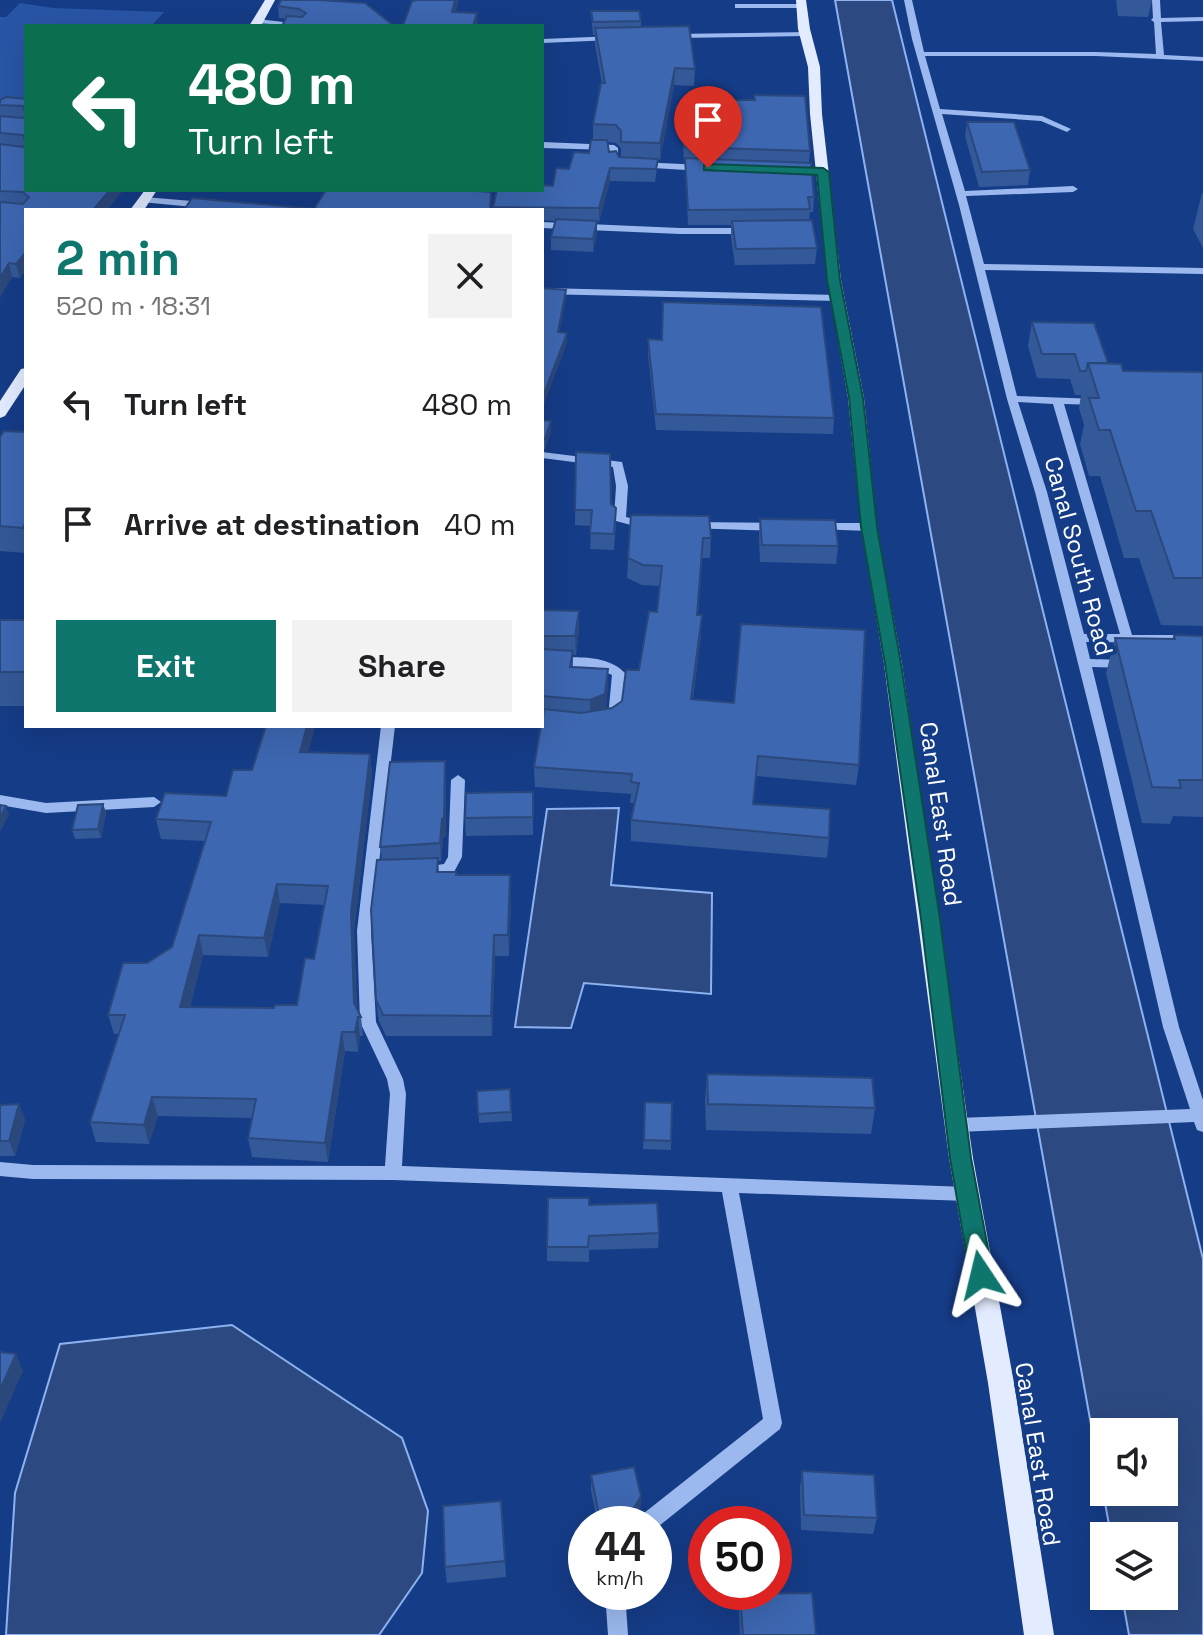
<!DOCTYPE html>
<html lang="en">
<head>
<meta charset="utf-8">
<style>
	body { margin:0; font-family:"Space Grotesk",sans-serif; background:#f2f2f2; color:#202124; height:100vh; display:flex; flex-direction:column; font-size:30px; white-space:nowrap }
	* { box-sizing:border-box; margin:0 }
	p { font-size:26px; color:#757577 }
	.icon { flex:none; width:44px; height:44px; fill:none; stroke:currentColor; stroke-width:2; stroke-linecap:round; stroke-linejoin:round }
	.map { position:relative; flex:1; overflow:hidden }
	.drawer { position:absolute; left:24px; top:208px; width:520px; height:520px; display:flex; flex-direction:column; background:#fff; border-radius:0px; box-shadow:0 8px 32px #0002 }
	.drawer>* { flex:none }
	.hud { position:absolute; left:24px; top:24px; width:520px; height:168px; border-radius:0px; box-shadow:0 8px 32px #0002; background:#0b6e4f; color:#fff; overflow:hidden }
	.controls { position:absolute; left:1090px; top:1418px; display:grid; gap:16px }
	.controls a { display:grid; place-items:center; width:88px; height:88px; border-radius:0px; background:#fff; box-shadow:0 8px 32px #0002; font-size:40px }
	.speed { position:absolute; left:568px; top:1506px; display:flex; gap:16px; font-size:40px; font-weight:700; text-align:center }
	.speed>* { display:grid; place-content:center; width:104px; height:104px; border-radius:50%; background:#fff; box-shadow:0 8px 32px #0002; line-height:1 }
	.speed small { font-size:20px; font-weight:400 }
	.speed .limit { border:12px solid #d22; background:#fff; color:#111 }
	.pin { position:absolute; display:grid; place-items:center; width:68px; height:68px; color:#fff; margin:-82px -34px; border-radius:50% 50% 50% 0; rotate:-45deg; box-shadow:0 0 8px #0007 }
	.pin .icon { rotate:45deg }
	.me { position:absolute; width:88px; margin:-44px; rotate:350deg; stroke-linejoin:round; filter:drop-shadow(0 0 6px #0008) }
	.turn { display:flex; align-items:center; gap:28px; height:168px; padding:0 32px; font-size:36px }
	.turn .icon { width:104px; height:104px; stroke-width:2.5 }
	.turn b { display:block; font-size:56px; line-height:68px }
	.round { display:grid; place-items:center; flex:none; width:84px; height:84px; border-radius:0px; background:#f2f2f2 }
	.headline { display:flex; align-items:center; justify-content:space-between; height:136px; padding:0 32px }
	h1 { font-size:48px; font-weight:700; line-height:60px; color:#0f766e }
	.action { display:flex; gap:16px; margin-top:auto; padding:16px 32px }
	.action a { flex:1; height:92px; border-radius:0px; background:#0f766e; color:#fff; font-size:32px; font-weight:700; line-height:92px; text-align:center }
	.action a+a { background:#f2f2f2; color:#202124 }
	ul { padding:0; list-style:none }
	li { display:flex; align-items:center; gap:24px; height:120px; padding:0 32px }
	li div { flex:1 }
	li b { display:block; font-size:30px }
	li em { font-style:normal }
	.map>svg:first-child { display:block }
	.green { fill:#2855a6 }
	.water { fill:#2c4981; stroke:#8db2f1; stroke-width:2; fill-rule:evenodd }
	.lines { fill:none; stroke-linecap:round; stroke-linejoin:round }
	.minor { fill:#9bb9ee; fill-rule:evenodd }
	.major { fill:#e2ebff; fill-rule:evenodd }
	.wall { fill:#345998; fill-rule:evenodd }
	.shaded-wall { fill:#2b487c }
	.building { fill:#3d67b1; stroke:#2b487c; stroke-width:2; fill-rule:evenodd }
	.route { fill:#0f766e; stroke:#0a4d48; stroke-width:2 }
	.labels { text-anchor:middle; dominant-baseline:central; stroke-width:8; stroke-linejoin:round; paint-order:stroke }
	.street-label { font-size:24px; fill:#fff; stroke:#153c87 }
</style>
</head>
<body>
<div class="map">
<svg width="1203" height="1635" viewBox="0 0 1203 1635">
	<rect width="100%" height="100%" fill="#153c87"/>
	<!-- green -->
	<path class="green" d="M20,3L53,8L164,12L153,24L163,26H26V102L0,100V17H6Z"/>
	<!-- water -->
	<g class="water">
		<path d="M835,0H892L1203,1259V1635H1129L1122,1596H1164V1536H1111ZM1104,1432H1164V1492H1104Z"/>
		<path d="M619,808L611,885L712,893L711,994L584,983L571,1028L515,1027L547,809Z"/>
		<path d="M232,1325L402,1438L428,1511L422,1573L379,1635H6L15,1493L60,1344Z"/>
	</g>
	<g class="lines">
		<!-- minor -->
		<g class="minor">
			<path d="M904,0H912L924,52H1096L1156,54L1154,22L1151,20L1153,18L1152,0H1160L1161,18L1203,17V21L1161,22L1164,55L1203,57V61L1096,56H925L940,109L1042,116L1071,129L1067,132L1041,121L942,114L965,191L1073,186L1078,189L1073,192L966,196L984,264L1203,268V274L985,270L1017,396L1096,399L1101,402L1096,405L1064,404L1132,635H1203V643L1086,642L1090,659L1127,660L1133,664L1127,668L1092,667L1179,1027L1203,1100V1132L1197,1130L1194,1122L957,1132L951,1130L949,1125L951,1120L957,1118L1190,1109L1163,1027L1099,747L1035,492L1007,399L959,205L912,39ZM1018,402L1053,404L1120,634H1084L1047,492Z"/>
			<path d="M738,4H801L805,6L801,8H735V4Z"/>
			<path d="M258,19L300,24L304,26L255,23L254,21Z"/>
			<path d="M808,32L809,34L805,36L674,38L670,36L674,34Z"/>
			<path d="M616,36L617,38L613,40L542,43V39Z"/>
			<path d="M542,142L614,145L618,148V160L611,162L610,150L542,148Z"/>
			<path d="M639,162L703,165L707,168L703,171L636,167V163Z"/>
			<path d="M144,197L204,202L209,205L204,208L141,202L139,200Z"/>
			<path d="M542,222L680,228H747L752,231L747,234H680L542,228Z"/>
			<path d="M542,288L837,295L842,298L837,301L542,294Z"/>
			<path d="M542,452L622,462L628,486L626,517L650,523L652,525L646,529L616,521L614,519L616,486L613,467L542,458Z"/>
			<path d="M691,522L778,523L784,527L778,531L687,528L685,526Z"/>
			<path d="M819,523H869L875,527L869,531L815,529V525Z"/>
			<path d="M542,658C568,658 605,652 625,673L619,721L610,726L603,722L608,717L612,675L593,667L542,666Z"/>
			<path d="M381,726H395L371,931L376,1022L403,1079L406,1094L402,1166L967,1187L973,1189L975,1194L973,1199L967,1201L739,1193L782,1423L780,1429L654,1530V1524H636L639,1517L763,1419L722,1192L393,1180L33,1179L0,1176V1162L33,1165L385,1166L390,1094L387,1079L360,1022L357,931Z"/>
			<path d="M458,775L465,780L462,857L454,872L423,877L418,876L416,872L418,868L444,864L448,857L451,780Z"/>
			<path d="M0,795L46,803L154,797L161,802L154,807L46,813L0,805Z"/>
			<path d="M605,1592H625L628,1635H608Z"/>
		</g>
		<!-- major -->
		<g class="major">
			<path d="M265,0H275L261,26H249Z"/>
			<path d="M796,0H806L810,29L820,67L822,114L841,280L864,398L877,527L902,664L973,1158L1014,1383L1054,1635H1024L988,1383L949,1158L884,664L861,527L848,398L827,280L810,114L808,67L798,29Z"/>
			<path d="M145,190H157L144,210H130Z"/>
			<path d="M26,368V384L5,416L0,418V401L21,369Z"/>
		</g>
	</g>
	<!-- wall -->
	<g class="wall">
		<path d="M281,0L394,26L279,18L278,6Z"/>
		<path d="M1116,0H1152L1148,17L1118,16Z"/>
		<path d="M591,11L641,21V27L695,69L694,86L674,85L660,160H658L655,182L610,181L599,222L597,221V233L593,252L551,250V237L555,221L542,220V210H493V207L553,186L569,169L589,153L593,140V124L602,83L595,45V35H593L592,24ZM608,142L616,143L621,148V157L609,152Z"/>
		<path d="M754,95L810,151L809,163L814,197L813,212H810L809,221L817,248L815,264L735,265L731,237V225H688L685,161H684L681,114V100H754Z"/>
		<path d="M26,99V190H123L107,210H26L20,278L12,277L0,297V100Z"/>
		<path d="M967,122L1030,170L1028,185L979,187L965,136Z"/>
		<path d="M1202,193H1203V248L1193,229Z"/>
		<path d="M1032,322L1123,371L1203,372V626L1161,625L1139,558H1124L1100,476H1089L1080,444L1084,425L1079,408L1081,395H1075L1070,379L1037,378L1028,346Z"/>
		<path d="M648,339L834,418L833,434L656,430L648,355Z"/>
		<path d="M542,420L551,431L545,449H542Z"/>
		<path d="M26,432V553L0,551V437Z"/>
		<path d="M576,452L611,504L616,523L614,550L590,549L591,526L575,525Z"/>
		<path d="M631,515L711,538L710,558H702L698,615L701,635L693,699L859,765L856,785L756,776L753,804L829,838L827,858L631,841V820L635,803H630L631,794L535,787L534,767L543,716L542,610L579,630L576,655H573V668L608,669L606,709L612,708L622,701L639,670L657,612L659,586L642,585L627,578Z"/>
		<path d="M760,519L838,546L836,564L760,562L759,536Z"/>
		<rect x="0" y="620" width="26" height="86"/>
		<path d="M1174,635L1203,636V817L1173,816L1170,824L1142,823L1106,673L1115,638L1172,639Z"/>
		<path d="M266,726H315L308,752L370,754L372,774L354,931L357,1008L361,1017L363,1036H360L358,1052L345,1051L328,1162L252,1157L248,1138L252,1118L158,1116L149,1144L96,1142L90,1122L119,1034H114L108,1015L147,963L172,947L205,841L161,839L156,819L226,796L252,770ZM280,903L324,905L314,959L297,1005L274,1008L190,1007L203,955L268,957Z"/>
		<path d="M445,761L446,779V836L443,837L441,861H438L439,872L456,875L511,896L509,956H495L492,1036H386L379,1021L376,1000L382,860L380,847Z"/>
		<path d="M533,792V835L466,836L465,818Z"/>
		<path d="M103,804L106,813L101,838L75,839L72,830Z"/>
		<path d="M707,1074L875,1108L871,1134L706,1130L705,1100Z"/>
		<path d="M510,1089L512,1121L479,1123L477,1091Z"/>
		<path d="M645,1102L672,1103L671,1150L643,1149Z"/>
		<path d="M19,1104L25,1120L15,1156H0V1105Z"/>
		<path d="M589,1205L659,1233L658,1248L589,1250V1262L547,1261V1247Z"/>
		<path d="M802,1471L877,1518L873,1534L801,1530L800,1487Z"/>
		<path d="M591,1475L641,1496L640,1512L633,1524H598L591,1491Z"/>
		<path d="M501,1501L506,1577L447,1583L445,1567Z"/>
		<path d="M740,1594L816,1635H740L739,1609Z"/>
	</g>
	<!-- shaded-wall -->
	<g class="shaded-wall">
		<path d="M455,0H459L453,25L452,12Z"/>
		<path d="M477,13L478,26H473Z"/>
		<path d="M675,68L674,85L660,160V143Z"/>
		<path d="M610,168V181L599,222V208Z"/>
		<path d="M110,190H123L107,210H93Z"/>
		<path d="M597,221V233L593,252V239Z"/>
		<path d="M26,252V270L20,278L16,264Z"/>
		<path d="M9,263L12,277L0,297V278Z"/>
		<path d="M566,290V299L558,342V332Z"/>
		<path d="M567,333V343L542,410V399Z"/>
		<path d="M551,421V431L545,449V439Z"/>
		<path d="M26,522V539L23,528Z"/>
		<path d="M579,611V630L576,655L575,636Z"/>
		<path d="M702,615L701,635L690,719L691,699Z"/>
		<path d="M608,669V689L605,714L590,719V700Z"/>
		<path d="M307,726H315L303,772L300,752Z"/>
		<path d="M370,754L372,774L354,931L357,1022L358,1017L360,1036L358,1052L355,1032L351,912Z"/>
		<path d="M445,761L446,779V836L443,837L441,861L440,843Z"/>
		<path d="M103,804L106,813L101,838L98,829Z"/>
		<path d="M6,806L9,815L0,832V818Z"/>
		<path d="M510,875L511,896L509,956L508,935Z"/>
		<path d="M277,884L280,903L268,957L264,938Z"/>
		<path d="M199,935L203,955L185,1026L180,1007Z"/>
		<path d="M494,935L495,956L492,1036L491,1016Z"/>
		<path d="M342,1032L345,1051L328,1162L325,1143Z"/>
		<path d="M152,1097L158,1116L149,1144L144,1125Z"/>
		<path d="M19,1104L25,1120L15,1156L9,1141Z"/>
		<path d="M16,1354L23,1371L0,1423V1390Z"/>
		<path d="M641,1496L640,1512L633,1524L634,1508Z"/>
	</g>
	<!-- building -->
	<g class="building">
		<path d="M281,0H319L365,3L394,26H282L287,16L302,17L306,13L299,9L278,6Z"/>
		<path d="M417,0H455L452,12L477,13L473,26H403L412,1Z"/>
		<path d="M591,11H639L641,21L593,22Z"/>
		<path d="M689,26L695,69L675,68L660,143L621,142V131L616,125L593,124L601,83H605L595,28Z"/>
		<path d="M754,95L805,96L810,151L684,147L681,100H755Z"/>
		<path d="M6,97L26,99V115L23,106L0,105V100Z"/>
		<path d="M26,115V144L23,135L0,133V116L23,118Z"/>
		<path d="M967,122H1014L1030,170L982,172Z"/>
		<path d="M591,140H607L609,152L616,151L619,157L658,159L656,169L610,168L599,208L493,207L497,190H542V185L553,186L556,168L569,169L574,152L589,153Z"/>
		<path d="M0,144L23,147L26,144V190H110L93,210H26V252L16,264L9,263L0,278V202L23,204L29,197L23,192L0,191Z"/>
		<path d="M685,158L811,163L814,197H808L810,209L688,210Z"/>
		<path d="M326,190H462L491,192L490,210H184L192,198L314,209Z"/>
		<path d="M556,219L597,221L593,239L551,237Z"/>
		<path d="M812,220L817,248L736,249L732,221Z"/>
		<path d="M542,288L566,290L558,332L567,333L542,399Z"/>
		<path d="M663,302L821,307L834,418L656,414L648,339L662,340Z"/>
		<path d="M1032,322L1094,323L1108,363H1088L1086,371H1080L1075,354H1042Z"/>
		<path d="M1088,363L1121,364L1123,371L1203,372V578H1174L1151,511H1136L1110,430H1099L1089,398H1099Z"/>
		<path d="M542,420L551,421L545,439H542Z"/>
		<path d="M4,431L26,432V522L23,528L0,526V437Z"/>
		<path d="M576,452L610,454L611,504L616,508L614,534L590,533L592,510H575Z"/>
		<path d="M631,515L709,516L711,538H703L697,615H702L691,699L734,703L741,624L865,630L859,765L758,756L753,804L830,809L829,838L631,820L639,783L631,782L632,774L534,767L541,726H542L544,709L581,713L612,708L622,701L626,670H639L649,611L657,612L662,566L643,565L628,558Z"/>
		<path d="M760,519L835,520L838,546L762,545Z"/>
		<path d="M542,610L579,611L575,636H542Z"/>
		<rect x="0" y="620" width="26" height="52"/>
		<path d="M1174,635L1203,636V780H1179L1181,788L1152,787L1115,638L1175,639Z"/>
		<path d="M542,649L573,651L570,667L608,669L605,694L590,700L542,696Z"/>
		<path d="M266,726H307L300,752L370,754L351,912L354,1003L361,1017H358L355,1032H342L325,1143L248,1138L256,1099L152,1097L144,1125L90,1122L125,1015H108L123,963H147L172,947L211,822L156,819L165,793L226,796L233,770H252ZM277,884L328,886L314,959L305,958L297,1005H275L274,1008L180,1007L199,935L264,938Z"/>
		<path d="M445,761L444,818L442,819L440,843L380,847L390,762Z"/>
		<path d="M533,792V817L465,818L466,793Z"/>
		<path d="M103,804L98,829L72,830L78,805Z"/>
		<path d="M0,805L6,806L0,818Z"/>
		<path d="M438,858L437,872H456V875H510L508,935H494L491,1016L383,1015L376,1000L371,910L377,860Z"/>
		<path d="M707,1074L872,1078L875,1108L708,1104Z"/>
		<path d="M510,1089L511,1112L478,1114L477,1091Z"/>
		<path d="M645,1102L672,1103L671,1141L644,1140Z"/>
		<path d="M19,1104L9,1141H0V1105Z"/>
		<path d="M548,1198H589V1205L657,1203L659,1233L589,1236L588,1247H547Z"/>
		<path d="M0,1352L16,1354L0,1390Z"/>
		<path d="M634,1467L641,1496L634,1508L599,1515L591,1475Z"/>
		<path d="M802,1471L874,1475L877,1518L804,1515Z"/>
		<path d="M501,1501L505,1561L445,1567L443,1506Z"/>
		<path d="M812,1593L816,1635H743L740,1594Z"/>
	</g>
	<!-- route -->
	<path class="route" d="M708,164L823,168L829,172L840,280L863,398L877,527L901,664L940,919L971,1158L993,1275L989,1282L981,1285L973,1282L970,1275L950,1158L921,919L885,664L861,527L849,398L827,280L817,175L704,170V165Z"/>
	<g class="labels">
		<!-- street labels -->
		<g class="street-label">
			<text transform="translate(1079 556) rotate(75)">Canal South Road</text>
			<text transform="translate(941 814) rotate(82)">Canal East Road</text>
			<text transform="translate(1038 1454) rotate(81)">Canal East Road</text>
		</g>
	</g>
</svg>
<div class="controls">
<a><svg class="icon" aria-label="sound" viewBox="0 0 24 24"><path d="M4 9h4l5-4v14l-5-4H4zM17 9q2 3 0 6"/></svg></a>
<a><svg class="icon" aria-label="layers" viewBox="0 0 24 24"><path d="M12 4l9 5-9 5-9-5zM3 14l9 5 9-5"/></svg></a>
</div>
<div class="speed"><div>44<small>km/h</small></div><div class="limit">50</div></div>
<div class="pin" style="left:708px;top:168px;background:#d93025"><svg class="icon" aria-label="arrive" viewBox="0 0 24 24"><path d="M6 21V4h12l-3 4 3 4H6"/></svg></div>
<svg class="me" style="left:981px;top:1275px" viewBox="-20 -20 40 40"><path d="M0-17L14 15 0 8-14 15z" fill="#0f766e" stroke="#fff" stroke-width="4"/></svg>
<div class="hud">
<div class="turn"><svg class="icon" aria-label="left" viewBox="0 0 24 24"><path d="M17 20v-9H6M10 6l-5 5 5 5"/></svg><div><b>480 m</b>Turn left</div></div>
</div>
<section class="drawer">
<div class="headline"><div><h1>2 min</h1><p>520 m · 18:31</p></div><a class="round"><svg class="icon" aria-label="close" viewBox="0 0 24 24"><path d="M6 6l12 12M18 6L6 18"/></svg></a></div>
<ul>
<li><svg class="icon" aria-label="left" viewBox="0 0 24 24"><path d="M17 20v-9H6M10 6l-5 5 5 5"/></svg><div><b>Turn left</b></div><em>480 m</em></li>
<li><svg class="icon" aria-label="arrive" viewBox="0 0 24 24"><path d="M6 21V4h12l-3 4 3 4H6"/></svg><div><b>Arrive at destination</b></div><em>40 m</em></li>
</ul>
<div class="action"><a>Exit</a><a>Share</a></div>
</section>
</div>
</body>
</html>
